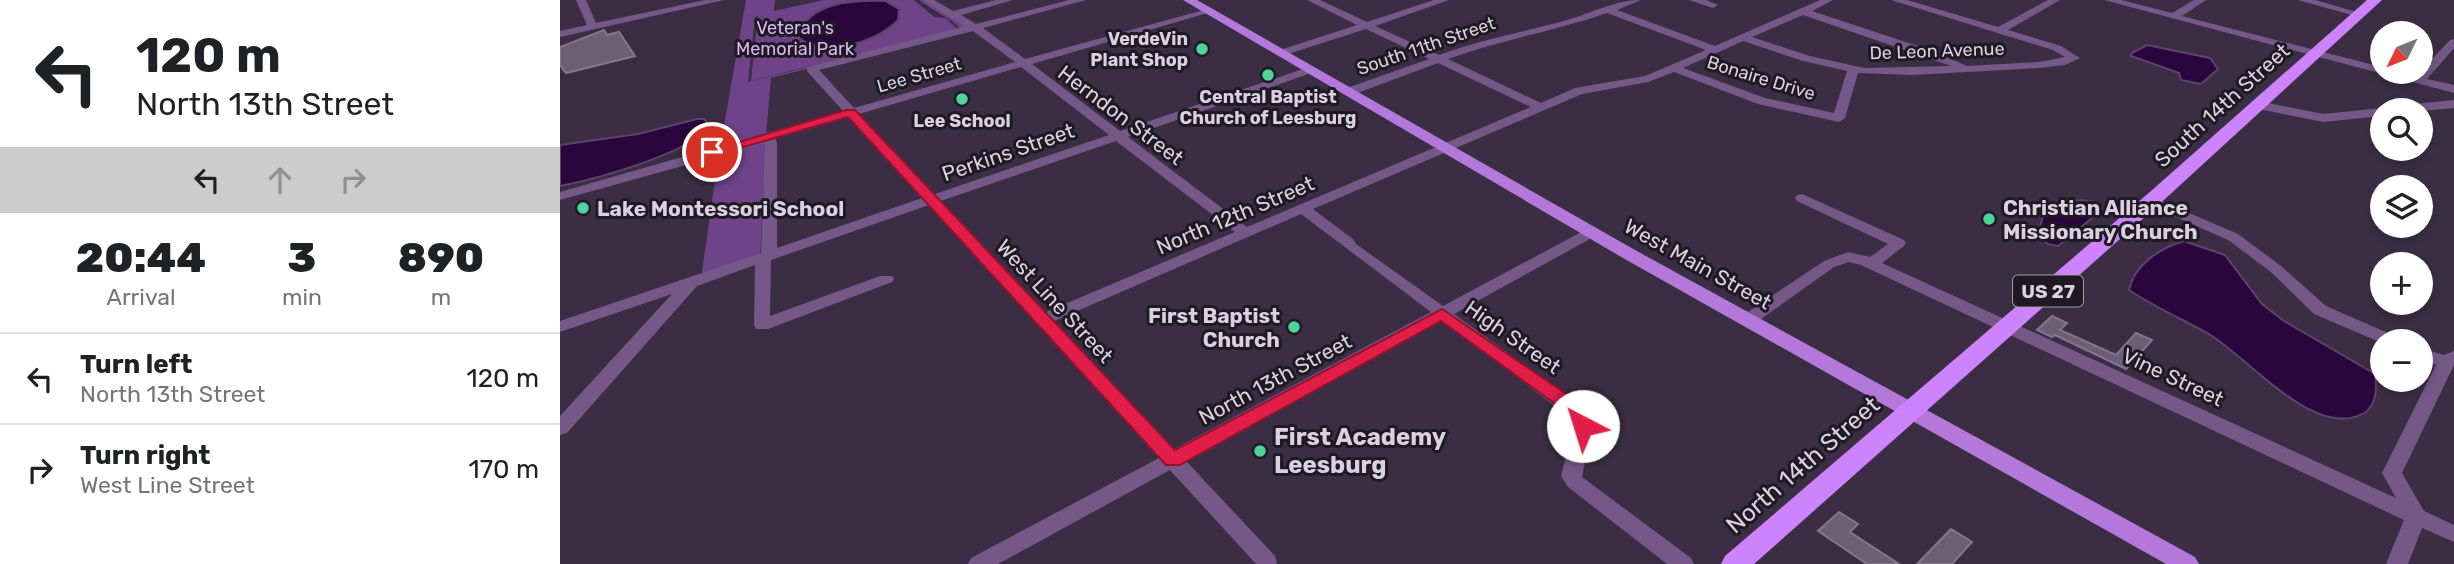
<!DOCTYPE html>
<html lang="en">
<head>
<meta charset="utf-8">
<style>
	:root { --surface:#fff; --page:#f6f6f6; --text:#202124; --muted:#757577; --line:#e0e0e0 }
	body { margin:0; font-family:Rubik,sans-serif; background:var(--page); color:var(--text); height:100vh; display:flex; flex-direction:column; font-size:26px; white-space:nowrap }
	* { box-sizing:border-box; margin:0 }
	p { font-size:23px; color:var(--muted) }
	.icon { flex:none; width:38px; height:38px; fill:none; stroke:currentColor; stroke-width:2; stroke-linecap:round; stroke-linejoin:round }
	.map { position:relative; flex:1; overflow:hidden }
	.sheet { display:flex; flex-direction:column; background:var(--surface); width:560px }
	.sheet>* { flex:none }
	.top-card { background:#fff; color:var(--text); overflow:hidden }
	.needle { width:46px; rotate:227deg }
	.controls { position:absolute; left:1810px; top:21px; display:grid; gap:14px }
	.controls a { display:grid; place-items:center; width:63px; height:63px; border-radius:50%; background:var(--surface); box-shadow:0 4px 10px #0003; font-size:35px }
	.pin { position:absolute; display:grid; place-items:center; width:60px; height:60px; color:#fff; margin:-30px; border:4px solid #fff; border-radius:50%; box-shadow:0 2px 7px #0007 }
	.me { position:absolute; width:77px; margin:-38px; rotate:320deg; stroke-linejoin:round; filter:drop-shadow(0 0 5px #0008) }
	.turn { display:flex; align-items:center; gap:24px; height:147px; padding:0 21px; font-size:32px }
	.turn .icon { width:91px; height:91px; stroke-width:2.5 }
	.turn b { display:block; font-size:49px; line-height:60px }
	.lanes { display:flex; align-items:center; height:66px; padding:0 21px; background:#0003; justify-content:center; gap:35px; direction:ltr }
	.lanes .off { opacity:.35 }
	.eta { display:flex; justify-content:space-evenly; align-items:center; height:119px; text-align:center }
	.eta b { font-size:42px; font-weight:800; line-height:49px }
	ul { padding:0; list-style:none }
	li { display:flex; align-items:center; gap:21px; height:91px; padding:0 21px; border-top:2px solid var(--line) }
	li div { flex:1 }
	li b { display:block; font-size:26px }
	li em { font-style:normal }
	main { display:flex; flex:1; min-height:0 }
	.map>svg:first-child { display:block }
	.green { fill:#6e4389 }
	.water { fill:#2a063c; stroke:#5e436d; stroke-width:2 }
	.building { fill:#6d5e77; stroke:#84758f; stroke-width:2 }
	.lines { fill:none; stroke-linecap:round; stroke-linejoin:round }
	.minor { fill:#755888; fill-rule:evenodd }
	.major { fill:#b477da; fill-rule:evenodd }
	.highway { fill:#cd83fb; fill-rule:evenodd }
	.route { fill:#e11d48; stroke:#92132f; stroke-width:2 }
	.poi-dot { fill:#4ed399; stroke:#1f1923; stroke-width:2.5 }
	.labels { text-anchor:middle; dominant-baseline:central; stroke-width:6; stroke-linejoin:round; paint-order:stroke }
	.far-park-label { font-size:18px; fill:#d9b6f2; stroke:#1f1923 }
	.far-poi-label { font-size:18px; font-weight:bold; fill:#d9d1df; stroke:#1f1923 }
	.far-street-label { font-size:18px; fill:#d9d1df; stroke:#1f1923 }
	.shield { fill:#1f1923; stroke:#a19aa7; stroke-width:2 }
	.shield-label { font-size:19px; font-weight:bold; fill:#d9d1df }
	.street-label { font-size:21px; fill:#d9d1df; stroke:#1f1923 }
	.poi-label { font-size:21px; font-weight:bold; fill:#d9d1df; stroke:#1f1923; text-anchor:start }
	.near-poi-label { font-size:24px; font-weight:bold; fill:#d9d1df; stroke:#1f1923; text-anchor:start }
	.near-street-label { font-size:24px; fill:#d9d1df; stroke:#1f1923 }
</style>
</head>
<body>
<main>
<section class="sheet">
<div class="top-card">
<div class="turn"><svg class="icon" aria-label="left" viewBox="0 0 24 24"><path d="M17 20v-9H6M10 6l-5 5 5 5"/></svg><div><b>120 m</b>North 13th Street</div></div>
<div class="lanes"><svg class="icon" aria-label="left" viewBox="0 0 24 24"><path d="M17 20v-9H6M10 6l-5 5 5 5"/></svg><svg class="icon off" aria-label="ahead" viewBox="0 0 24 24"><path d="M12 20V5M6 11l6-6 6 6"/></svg><svg class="icon off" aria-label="right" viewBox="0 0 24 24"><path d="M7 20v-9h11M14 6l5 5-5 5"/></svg></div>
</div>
<div class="eta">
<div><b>20:44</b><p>Arrival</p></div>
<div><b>3</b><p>min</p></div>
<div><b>890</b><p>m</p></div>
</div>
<ul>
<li><svg class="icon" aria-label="left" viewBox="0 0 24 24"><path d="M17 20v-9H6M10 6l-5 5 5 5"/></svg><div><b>Turn left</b><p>North 13th Street</p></div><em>120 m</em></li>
<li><svg class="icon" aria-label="right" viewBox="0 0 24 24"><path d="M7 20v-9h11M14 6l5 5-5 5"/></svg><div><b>Turn right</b><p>West Line Street</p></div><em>170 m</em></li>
</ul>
</section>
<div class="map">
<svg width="1894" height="564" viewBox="0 0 1894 564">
	<rect width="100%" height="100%" fill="#3b2e44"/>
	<path class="green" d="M186,0H215L214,11L264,0H354L374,17L386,18L397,29L191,81L198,16L195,17L188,82L398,30L400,28C388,16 373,11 359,0H365L412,27L211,78L206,135L160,148Z
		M206,139L200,260L141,279L159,152Z"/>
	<path class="water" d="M325,1L339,9L338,20C317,42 263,59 238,37C248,2 292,0 325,1Z
		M1587,45L1650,58L1658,69L1641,84L1621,80L1619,73L1571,56L1572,53Z
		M137,119H144L150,126C128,154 36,179 0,186V145L78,134Z
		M1523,200L1537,203L1543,209L1498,246L1488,244L1478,235L1484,212L1498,203Z
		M1624,241L1665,255L1702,304L1724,321L1815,374C1817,388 1817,405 1804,413C1755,441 1689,358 1649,334C1622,319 1596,308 1569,290C1574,265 1600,248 1624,241Z"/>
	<path class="building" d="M44,30L47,35L59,32L75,56L6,73L0,65V47Z
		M1492,316L1507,323L1500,330L1556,355L1576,333L1592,340L1566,369L1495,335L1492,337L1477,330Z
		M1279,512L1298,524L1290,532L1339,564H1307L1258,531Z
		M1391,529L1412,542L1392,564H1357Z"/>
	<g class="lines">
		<path class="minor" d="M16,0H26L36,23L145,0H164L0,37V31L27,25Z
			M362,0H374L393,11L436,0H453L401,15L416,24L509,0H526L423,28L465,59L651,8V12L472,64L560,131L746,68H754V72L568,137L687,227L971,107L878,63L792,95H784V89L869,59L806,29L725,55H717V51L797,25L747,0H760L807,22L874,0H889L815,26L879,55C920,40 962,32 1004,21C1030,14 1054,0 1081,0L1057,10L1155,46L1260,0H1273L1252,11L1370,50L1407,66L1479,62L1505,57L1493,50L1331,0H1347L1438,27L1488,0H1500L1448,30L1501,46L1520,58L1505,65L1479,68L1352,75L1298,73L1285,118L1279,122L1198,104L1114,72L1088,82L1022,94L753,209L794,240L796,244L883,306L1027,229H1037L1039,232L1037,235L894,314L1028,411L1032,426L1022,477L1131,558L1134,564H1107L1008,487L1001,476L1014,426L1012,419L882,320L626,461L715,556L717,564H696L610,470L438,564H408L411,558L599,458L369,205L211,260L210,316L320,276H332L334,279L332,282L208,329H196L194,325L195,265L137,286L7,433L0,435V416L112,294L0,332V321L201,253L205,143L0,200V192L283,111L247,71V67L405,26ZM1047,13L1146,50L1085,76L1015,88L981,103L888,59C940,40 995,31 1047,13ZM1243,15L1391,66L1304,68L1250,56L1192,37ZM413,31L455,62L294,108L259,70ZM1183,41L1243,61L1287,71L1274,113L1205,98L1123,68ZM461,67L549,135L375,194L299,114ZM288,117L362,198L217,248V143L215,138ZM556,141L675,232L486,312L381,201ZM741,214L871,312L614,449L494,321Z
			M1129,0H1146L1158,5L1153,8Z
			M1544,0H1561L1612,13L1634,0H1646L1622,16L1822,67V72H1839L1856,76L1890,40L1894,39V48L1867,79L1894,85V93Z
			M1738,0H1755L1804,14L1799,17Z
			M1894,100V108L1860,111L1828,110L1834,106Z
			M1698,101L1763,114L1822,108L1827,110H1822V116L1763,122L1694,108V102Z
			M1242,194L1344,240L1346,243L1344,246L1322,263L1836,498L1822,473L1876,365L1860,359V348L1884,355L1894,351V365L1842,473L1864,511L1894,525V542L1862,528L1848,564H1826L1844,520L1301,265L1289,262L1274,267L1194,324H1182L1180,320L1182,316L1264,261L1288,252L1310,257L1328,244L1237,201L1235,198L1237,195Z
			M1592,197L1678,234L1721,266L1766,306L1837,337L1839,341H1822V343L1754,314L1711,272L1668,240L1587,204L1585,201L1587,198Z"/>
		<path class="major" d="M623,0H637L1075,250L1635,557L1639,564H1606L1063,258Z"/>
		<path class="highway" d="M1807,0H1822L1605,199L1194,564H1161L1165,556L1591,191Z"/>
	</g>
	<path class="route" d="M286,110H295L615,450L882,309L1018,402L1028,412L1033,426L1023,432L1017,430L1012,419L1005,411L881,321L620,465H606L288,117L152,156L146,152Z"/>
	<g class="poi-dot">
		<circle cx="642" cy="49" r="7"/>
		<circle cx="708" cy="75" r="7"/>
		<circle cx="402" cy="99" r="7"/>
		<circle cx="23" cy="208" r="7"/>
		<circle cx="1429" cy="219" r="7"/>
		<circle cx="734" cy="327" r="7"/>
		<circle cx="700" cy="451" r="7"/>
	</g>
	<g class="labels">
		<g class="far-park-label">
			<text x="235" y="28">Veteran's<tspan x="235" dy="21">Memorial Park</tspan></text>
		</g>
		<g class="far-poi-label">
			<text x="628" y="39" text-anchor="end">VerdeVin<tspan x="628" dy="21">Plant Shop</tspan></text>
			<text x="708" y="97">Central Baptist<tspan x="708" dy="21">Church of Leesburg</tspan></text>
			<text x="402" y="121">Lee School</text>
		</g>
		<g class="far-street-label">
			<text transform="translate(866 46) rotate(-19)">South 11th Street</text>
			<text transform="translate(1377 51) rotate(-2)">De Leon Avenue</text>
			<text transform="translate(359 75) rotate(-16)">Lee Street</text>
			<text transform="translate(1201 78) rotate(17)">Bonaire Drive</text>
		</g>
		<rect class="shield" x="1453" y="275.5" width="70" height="31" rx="5"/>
		<g class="shield-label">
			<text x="1488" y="291">US 27</text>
		</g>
		<g class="street-label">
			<text transform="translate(1662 105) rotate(-42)">South 14th Street</text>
			<text transform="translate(561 115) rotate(37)">Herndon Street</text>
			<text transform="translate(448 152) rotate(-19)">Perkins Street</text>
			<text transform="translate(675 215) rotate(-23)">North 12th Street</text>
			<text transform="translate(1138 264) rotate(29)">West Main Street</text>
			<text transform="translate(495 301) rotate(47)">West Line Street</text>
			<text transform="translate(953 337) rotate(35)">High Street</text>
			<text transform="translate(1613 377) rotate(25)">Vine Street</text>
			<text transform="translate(715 379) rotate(-28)">North 13th Street</text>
		</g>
		<g class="poi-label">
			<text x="1443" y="207">Christian Alliance<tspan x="1443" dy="24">Missionary Church</tspan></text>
			<text x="37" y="208">Lake Montessori School</text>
			<text x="720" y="315" text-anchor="end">First Baptist<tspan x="720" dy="24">Church</tspan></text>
		</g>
		<g class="near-poi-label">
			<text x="714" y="437">First Academy<tspan x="714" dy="28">Leesburg</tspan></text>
		</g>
		<g class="near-street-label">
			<text transform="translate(1243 465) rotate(-41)">North 14th Street</text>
		</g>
	</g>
</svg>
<div class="controls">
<a><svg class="needle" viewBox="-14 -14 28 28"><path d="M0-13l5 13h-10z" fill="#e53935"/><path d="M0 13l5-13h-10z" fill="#757577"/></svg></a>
<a><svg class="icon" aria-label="search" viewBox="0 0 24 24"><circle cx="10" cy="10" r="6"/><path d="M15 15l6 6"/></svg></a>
<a><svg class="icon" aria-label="layers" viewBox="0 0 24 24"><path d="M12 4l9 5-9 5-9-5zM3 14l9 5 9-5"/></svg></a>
<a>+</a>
<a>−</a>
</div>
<div class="pin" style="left:152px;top:152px;background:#d93025"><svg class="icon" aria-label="arrive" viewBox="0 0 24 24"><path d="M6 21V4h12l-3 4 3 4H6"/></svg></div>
<svg class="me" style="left:1023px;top:426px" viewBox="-20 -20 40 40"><circle r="19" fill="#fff"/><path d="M0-13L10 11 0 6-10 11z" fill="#e11d48"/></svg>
</div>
</main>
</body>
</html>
